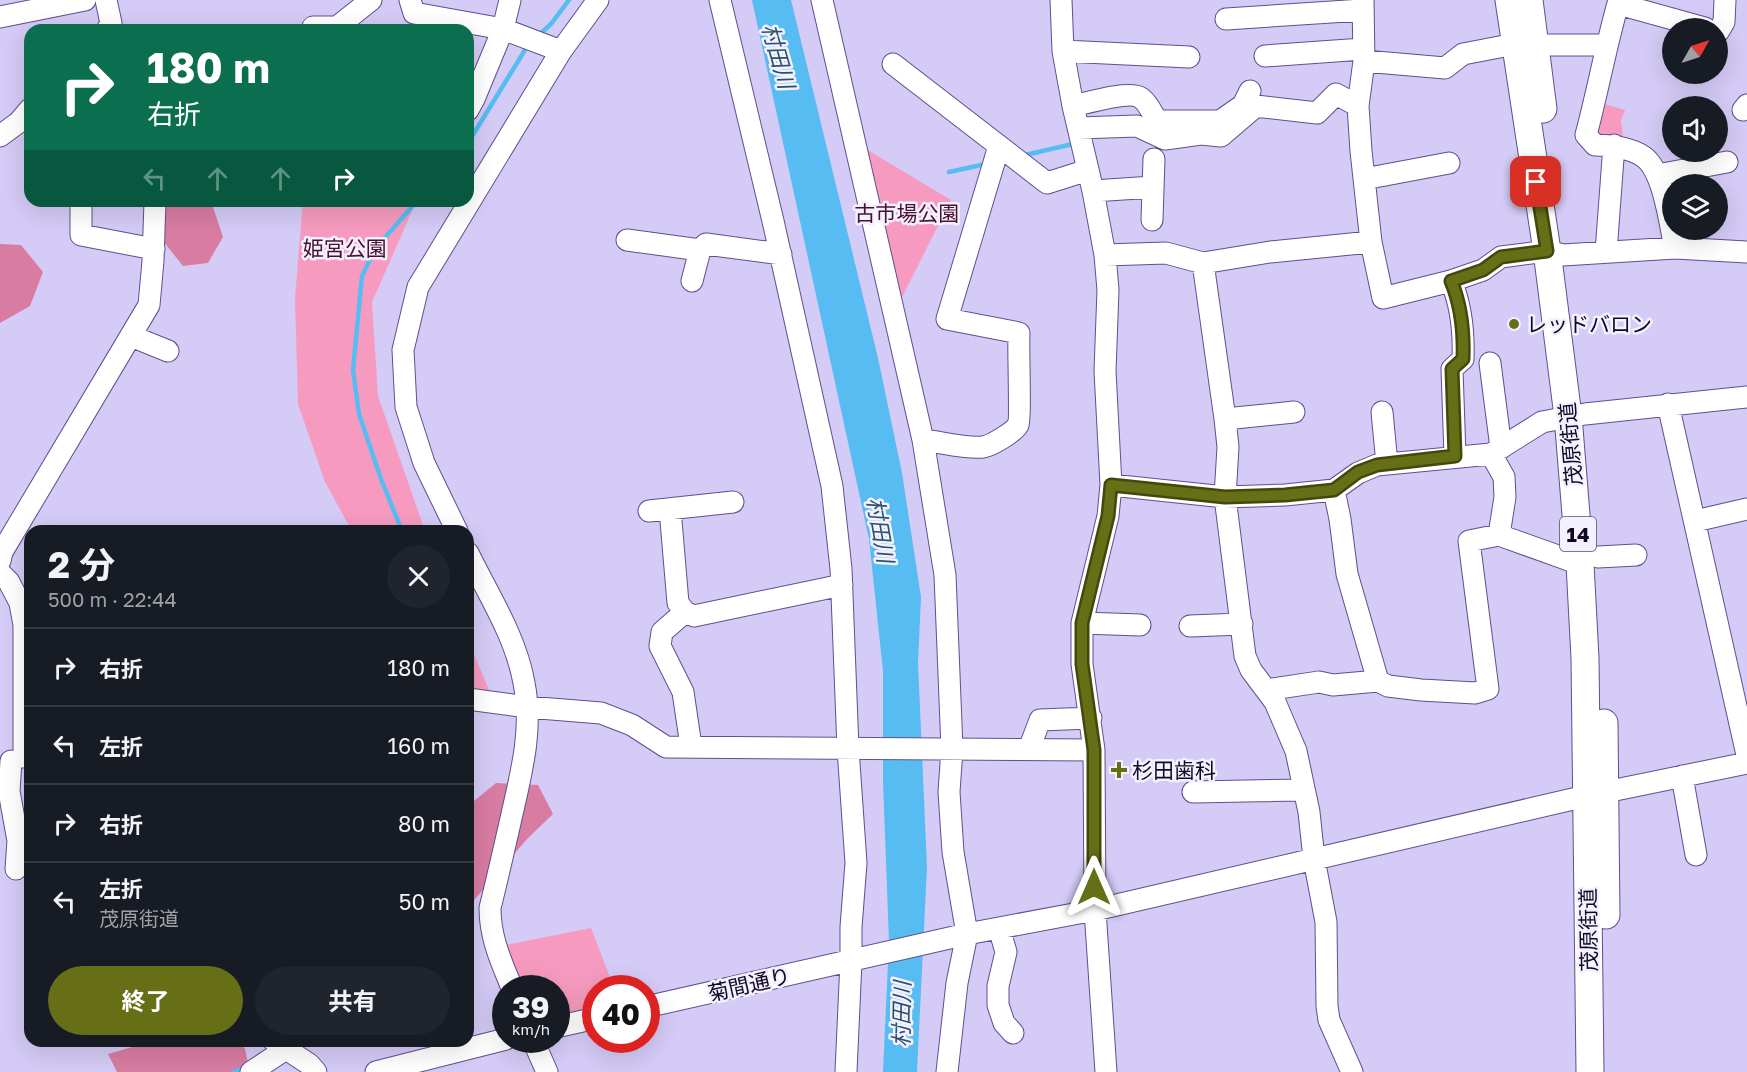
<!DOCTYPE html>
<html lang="ja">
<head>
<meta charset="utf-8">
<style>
	:root { --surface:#171b24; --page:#20242c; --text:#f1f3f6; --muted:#9ea1a6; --line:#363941; --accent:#666f16 }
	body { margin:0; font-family:"Golos Text","Noto Sans JP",sans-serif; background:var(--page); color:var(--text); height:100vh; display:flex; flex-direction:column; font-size:22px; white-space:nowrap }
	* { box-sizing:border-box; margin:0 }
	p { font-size:20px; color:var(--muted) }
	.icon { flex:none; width:33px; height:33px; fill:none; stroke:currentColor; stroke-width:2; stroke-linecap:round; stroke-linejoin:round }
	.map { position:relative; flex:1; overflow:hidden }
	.panel { position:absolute; left:24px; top:525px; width:450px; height:522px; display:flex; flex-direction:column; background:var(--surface); border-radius:18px; box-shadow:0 6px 24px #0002 }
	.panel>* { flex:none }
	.hud { position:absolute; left:24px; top:24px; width:450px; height:183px; border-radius:18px; box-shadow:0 6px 24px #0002; background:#0b6e4f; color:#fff; overflow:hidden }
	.needle { width:39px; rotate:51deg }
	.fabs { position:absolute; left:1662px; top:18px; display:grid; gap:12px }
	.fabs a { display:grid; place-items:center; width:66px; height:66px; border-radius:50%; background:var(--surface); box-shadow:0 6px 24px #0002; font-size:30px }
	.speed { position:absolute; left:492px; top:975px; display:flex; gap:12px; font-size:30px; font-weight:700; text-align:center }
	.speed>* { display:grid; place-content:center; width:78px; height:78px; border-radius:50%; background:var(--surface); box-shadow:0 6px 24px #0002; line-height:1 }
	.speed small { font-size:15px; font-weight:400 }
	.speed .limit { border:9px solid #d22; background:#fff; color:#111 }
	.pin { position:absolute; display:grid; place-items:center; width:51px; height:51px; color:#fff; margin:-26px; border-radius:12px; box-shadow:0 3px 9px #0006 }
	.me { position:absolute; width:66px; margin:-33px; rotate:0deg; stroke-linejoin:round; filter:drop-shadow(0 0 4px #0008) }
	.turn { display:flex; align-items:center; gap:21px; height:126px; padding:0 24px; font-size:27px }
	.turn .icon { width:78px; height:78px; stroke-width:2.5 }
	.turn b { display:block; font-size:42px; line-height:51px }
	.lanes { display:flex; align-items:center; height:57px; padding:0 24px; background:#0003; justify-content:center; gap:30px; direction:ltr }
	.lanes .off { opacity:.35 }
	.round { display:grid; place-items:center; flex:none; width:63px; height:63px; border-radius:32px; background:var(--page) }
	.overview { display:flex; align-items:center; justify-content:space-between; height:102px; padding:0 24px }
	h1 { font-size:36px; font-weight:700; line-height:45px }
	.action { display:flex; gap:12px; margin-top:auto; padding:12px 24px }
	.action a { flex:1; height:69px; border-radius:36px; background:var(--accent); color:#fff; font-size:24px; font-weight:700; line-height:69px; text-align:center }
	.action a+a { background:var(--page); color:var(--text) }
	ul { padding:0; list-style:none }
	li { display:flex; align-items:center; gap:18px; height:78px; padding:0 24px; border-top:2px solid var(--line) }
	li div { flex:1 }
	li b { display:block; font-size:22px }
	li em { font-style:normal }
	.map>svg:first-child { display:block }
	.green { fill:#f69bbf }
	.forest { fill:#d97ca2 }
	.water { fill:#57bcf2 }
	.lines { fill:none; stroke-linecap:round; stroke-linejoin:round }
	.stream { stroke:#57bcf2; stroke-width:4.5 }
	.minor-casing { stroke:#604f8d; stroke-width:23 }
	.major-casing { stroke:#604f8d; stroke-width:29 }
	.minor { stroke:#fff; stroke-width:21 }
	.major { stroke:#fff; stroke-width:27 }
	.route-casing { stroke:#42480e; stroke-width:15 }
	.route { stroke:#666f16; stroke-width:10 }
	.poi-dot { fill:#666f16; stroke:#f3f0ff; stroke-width:2 }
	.labels { text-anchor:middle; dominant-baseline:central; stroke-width:5; stroke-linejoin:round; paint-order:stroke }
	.shield { fill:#f3f0ff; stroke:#554e64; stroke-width:1.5 }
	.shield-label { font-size:20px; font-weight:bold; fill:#110922 }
	.park-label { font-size:21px; fill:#490f2b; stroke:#f3f0ff }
	.poi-label { font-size:21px; fill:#110922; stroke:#f3f0ff; text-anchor:start }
	.street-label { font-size:21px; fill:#110922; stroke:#f3f0ff }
	.water-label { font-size:22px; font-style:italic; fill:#285269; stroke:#f3f0ff }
</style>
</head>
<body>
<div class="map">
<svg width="1747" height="1072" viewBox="0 0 1747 1072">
	<rect width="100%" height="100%" fill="#d4cbf6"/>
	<path class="green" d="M1601,103L1625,110L1621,120L1624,143L1599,137L1595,131Z
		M856,143L951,200L895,311Z
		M303,201L416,202L372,302L378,396L425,531H352L325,482L298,404L295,298Z
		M468,640L494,702L468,699Z
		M591,928L614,988H596L595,1018L557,1027L556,988H512L495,947Z"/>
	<path class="forest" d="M146,201H211L223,237L208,263L183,266L159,236Z
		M0,244L21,245L43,272L30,306L0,323Z
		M496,783L538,785L553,814L528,838L468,907V806Z
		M153,1041H239L245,1049L250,1072H117L108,1054Z"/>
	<path class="water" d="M752,0H791L878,358L902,473L921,597L918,663L927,867L917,1072H883L889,941L883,782V671L869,539Z"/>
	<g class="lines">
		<path class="stream" d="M538,36L551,24L569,0
			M468,143L528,45
			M1021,156L1077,143
			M949,172L986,164
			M402,531L381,479L359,414L353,370L362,276L375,249L417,201
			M468,788L471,704
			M234,1072L245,1067"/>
		<g class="minor-casing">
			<path id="minor" d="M106,0L111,23L107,30
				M410,0L414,13L503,29L561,51
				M720,0L773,221L832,486L841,569L848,749L856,863L851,927V961L846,1072
				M822,0L923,440L945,575L952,749L949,792L953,852L967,934L957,983L947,1072
				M1061,0L1063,51L1073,106L1093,191L1105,255L1108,290L1105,371L1111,485L1108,516L1082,623V664L1094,750L1095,910L1106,1072
				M1363,0L1364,61L1358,106L1361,151L1371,242L1383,298L1451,281C1462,307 1464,332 1463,359L1452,369L1455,456
				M1619,0C1606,45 1598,90 1586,135L1595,145C1609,145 1632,148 1644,157C1664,172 1670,225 1675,248
				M1618,4L1705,28
				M0,17L85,0
				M1226,19L1362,10
				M312,30L313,27H337L371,0
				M1718,32L1724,22L1725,0
				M1535,45H1606
				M1063,51L1189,57
				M1265,56L1363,49
				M1364,61L1445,68L1463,54L1515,44
				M893,64L1047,183L1088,170
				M1073,106C1087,103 1130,90 1141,98C1149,104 1152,113 1157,121H1220L1243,105L1250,91
				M468,110L474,99L503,29L510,0
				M1743,110L1747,105
				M1078,128L1137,126L1165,139L1201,134L1221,136L1256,106L1317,113L1336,94L1358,106
				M0,136L19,122L30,109
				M1657,175L1727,162
				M1364,179L1449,163
				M1093,191L1153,187
				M81,201V235L154,249
				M1152,220L1154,159
				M627,240L700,250
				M1606,252L1614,145
				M1105,255L1166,253L1203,263L1270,252L1371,242
				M1203,263L1225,419L1228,447L1225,497L1245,656L1251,670L1275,702L1296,751L1309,812L1314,859L1326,922L1327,1006L1329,1020L1352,1072
				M692,281L700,250L706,244L781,254
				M1451,281L1483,270L1501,257L1547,251L1563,255L1675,248L1747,252
				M131,336L168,351
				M1490,363L1501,448
				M1668,404L1747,755
				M1382,412L1387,464
				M1225,419L1294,412
				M923,440C941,442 966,449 983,447C991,446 1014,432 1018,425C1021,419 1018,346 1019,333L947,319L999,146
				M1491,454L1504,477L1505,497L1499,535
				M1111,485L1225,497L1285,495L1334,490L1358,473L1377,465L1491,454L1542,422L1585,414L1747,397
				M1334,490L1340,519L1347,574L1378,681
				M670,509L678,603L685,612L694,616L842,585
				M649,511L733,502
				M1695,521L1747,509
				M457,531L424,463L406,407L403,350L418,287L561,51L598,0
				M468,553C488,594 516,637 524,683C533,728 522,770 512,814C505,845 498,876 490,908C490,938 501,961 512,988
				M1598,557L1636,555
				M0,561L2,552L149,305L153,261L155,201
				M0,573L9,582L20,603L24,625V757
				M685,612L662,632L660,646L683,692L691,746
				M1082,623L1140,625
				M1190,626L1242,624
				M1266,690L1319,682L1333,685L1378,681L1388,686L1421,690L1475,693L1488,689L1469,541L1499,535L1580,564
				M468,699L527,707L601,713L632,725L666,747L1094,750
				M1029,749L1040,720L1091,718
				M11,761L9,791L18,841L16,869
				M1682,776L1696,855
				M1193,792L1304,790
				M999,928L1006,952L998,986V1005L1004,1023L1013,1033
				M646,1007L967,934L1095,910L1586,796L1747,763
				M556,1027L596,1018
				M533,1040L547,1072
				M274,1041L309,1064L316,1072
				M251,1072L286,1049
				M376,1072L506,1039"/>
		</g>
		<g class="major-casing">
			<path id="major" d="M1509,0L1547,251L1568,416L1580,564L1585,658L1590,1072
				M1529,0L1543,109
				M1604,723L1606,915"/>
		</g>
		<use href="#minor" class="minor"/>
		<use href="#major" class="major"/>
	</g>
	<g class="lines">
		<g class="route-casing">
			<path id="route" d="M1094,887V750L1082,664V623L1108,516L1111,485L1225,497L1285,495L1334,490L1358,472L1377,465L1455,456L1452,369L1463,359C1464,332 1462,307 1451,281L1483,270L1501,257L1547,251L1536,182"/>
		</g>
		<use href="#route" class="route"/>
	</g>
	<g class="poi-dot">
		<circle cx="1514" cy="324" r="6"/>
		<path d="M1116 761h6v6h6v6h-6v6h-6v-6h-6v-6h6z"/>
	</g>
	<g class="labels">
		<rect class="shield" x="1560" y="517" width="36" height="34" rx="4.5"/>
		<g class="shield-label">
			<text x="1578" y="534">14</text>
		</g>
		<g class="park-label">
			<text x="907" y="213">古市場公園</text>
			<text x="345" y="248">姫宮公園</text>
		</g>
		<g class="poi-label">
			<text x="1526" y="324">レッドバロン</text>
			<text x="1132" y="770">杉田歯科</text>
		</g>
		<g class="street-label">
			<text transform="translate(1570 444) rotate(-95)">茂原街道</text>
			<text transform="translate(1588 930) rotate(-91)">茂原街道</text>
			<text transform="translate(749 984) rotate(-13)">菊間通り</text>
		</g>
		<g class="water-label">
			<text transform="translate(779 56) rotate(74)">村田川</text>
			<text transform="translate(881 530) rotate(80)">村田川</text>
			<text transform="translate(901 1014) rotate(-89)">村田川</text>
		</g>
	</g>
</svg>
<div class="fabs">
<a><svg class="needle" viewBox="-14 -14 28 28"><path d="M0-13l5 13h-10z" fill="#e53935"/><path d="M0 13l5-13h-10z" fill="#9ea1a6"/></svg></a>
<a><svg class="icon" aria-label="sound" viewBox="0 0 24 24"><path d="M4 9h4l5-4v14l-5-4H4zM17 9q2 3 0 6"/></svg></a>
<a><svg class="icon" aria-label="layers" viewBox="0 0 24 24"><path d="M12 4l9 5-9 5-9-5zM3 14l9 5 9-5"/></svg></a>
</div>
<div class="speed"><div>39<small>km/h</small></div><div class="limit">40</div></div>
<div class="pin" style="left:1536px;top:182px;background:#d93025"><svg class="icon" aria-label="arrive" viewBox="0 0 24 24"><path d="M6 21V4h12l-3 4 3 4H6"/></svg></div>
<svg class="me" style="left:1094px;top:887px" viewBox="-20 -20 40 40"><path d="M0-17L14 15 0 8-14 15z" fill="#666f16" stroke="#fff" stroke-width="4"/></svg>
<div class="hud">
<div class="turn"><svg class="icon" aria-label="right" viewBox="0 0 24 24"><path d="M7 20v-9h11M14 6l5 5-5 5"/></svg><div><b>180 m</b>右折</div></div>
<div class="lanes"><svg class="icon off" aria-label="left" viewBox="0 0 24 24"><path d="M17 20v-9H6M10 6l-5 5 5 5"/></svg><svg class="icon off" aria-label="ahead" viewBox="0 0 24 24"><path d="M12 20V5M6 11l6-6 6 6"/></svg><svg class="icon off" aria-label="ahead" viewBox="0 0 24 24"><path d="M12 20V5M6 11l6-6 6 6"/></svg><svg class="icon" aria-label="right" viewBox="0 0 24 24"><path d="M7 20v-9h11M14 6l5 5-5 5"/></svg></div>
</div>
<section class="panel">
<div class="overview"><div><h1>2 分</h1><p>500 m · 22:44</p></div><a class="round"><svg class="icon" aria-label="close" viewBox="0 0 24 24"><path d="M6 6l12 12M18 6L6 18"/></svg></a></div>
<ul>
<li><svg class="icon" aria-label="right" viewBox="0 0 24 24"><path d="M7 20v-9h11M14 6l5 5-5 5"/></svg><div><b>右折</b></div><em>180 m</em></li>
<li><svg class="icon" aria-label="left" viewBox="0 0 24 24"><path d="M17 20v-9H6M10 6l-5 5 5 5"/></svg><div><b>左折</b></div><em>160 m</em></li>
<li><svg class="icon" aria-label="right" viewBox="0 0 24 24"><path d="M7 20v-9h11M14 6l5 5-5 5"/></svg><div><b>右折</b></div><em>80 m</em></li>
<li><svg class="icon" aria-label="left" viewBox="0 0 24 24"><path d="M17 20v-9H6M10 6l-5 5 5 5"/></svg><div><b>左折</b><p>茂原街道</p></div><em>50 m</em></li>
</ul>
<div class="action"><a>終了</a><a>共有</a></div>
</section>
</div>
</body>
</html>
